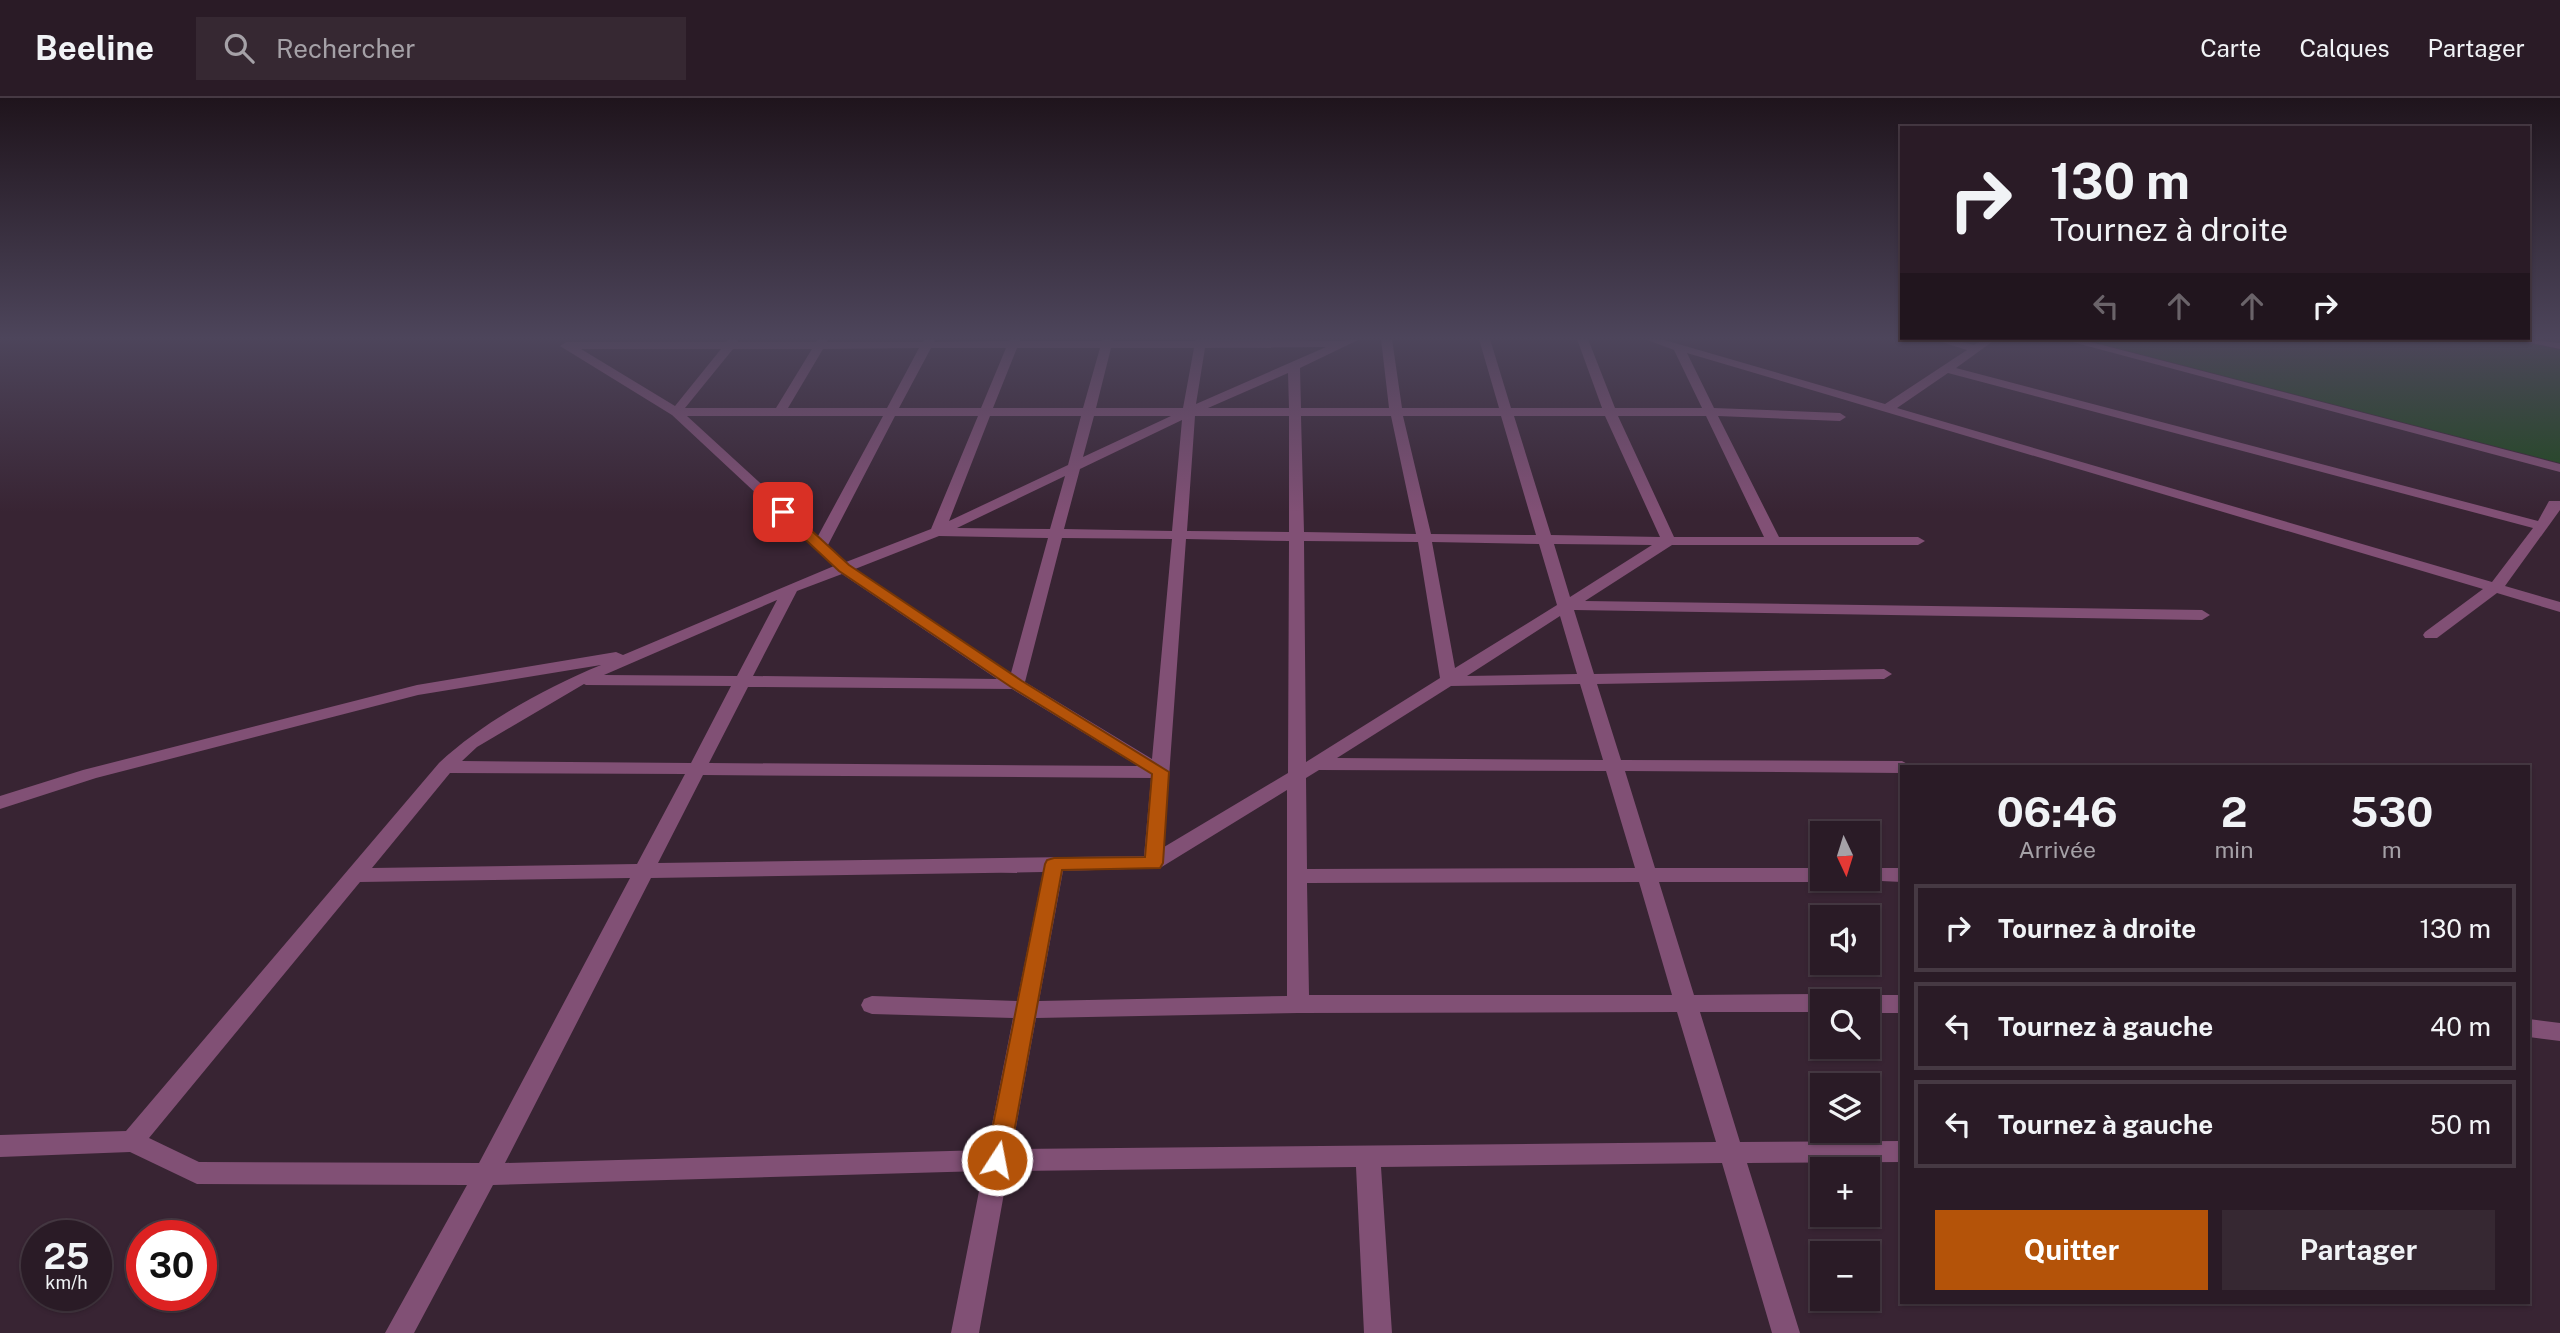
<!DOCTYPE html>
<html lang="fr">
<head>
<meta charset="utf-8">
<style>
	:root { --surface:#2a1b26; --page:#362832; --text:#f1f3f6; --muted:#a5a1a7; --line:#463943; --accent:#b45309 }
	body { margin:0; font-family:"Public Sans",sans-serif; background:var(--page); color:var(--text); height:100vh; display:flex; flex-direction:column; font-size:26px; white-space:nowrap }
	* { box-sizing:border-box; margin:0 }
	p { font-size:23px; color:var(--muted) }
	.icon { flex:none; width:38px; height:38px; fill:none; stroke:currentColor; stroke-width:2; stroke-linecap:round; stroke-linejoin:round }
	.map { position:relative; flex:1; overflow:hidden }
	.details { position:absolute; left:1900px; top:667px; width:630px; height:539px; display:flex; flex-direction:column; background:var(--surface); border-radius:0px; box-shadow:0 2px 5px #0004,0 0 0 2px var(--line) }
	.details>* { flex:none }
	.hud { position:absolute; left:1900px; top:28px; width:630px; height:214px; border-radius:0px; box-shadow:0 2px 5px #0004,0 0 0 2px var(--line); background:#2a1b26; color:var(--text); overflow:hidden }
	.needle { width:46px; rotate:176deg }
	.fabs { position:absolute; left:1810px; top:723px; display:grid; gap:14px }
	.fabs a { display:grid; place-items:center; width:70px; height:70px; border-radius:0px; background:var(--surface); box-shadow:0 2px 5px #0004,0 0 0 2px var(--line); font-size:35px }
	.speed { position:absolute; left:21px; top:1122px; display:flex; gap:14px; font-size:35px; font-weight:700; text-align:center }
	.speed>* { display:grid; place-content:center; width:91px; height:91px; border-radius:50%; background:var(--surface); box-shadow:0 2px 5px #0004,0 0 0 2px var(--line); line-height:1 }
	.speed small { font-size:18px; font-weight:400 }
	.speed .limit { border:10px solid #d22; background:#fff; color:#111 }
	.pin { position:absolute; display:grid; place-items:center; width:60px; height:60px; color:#fff; margin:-30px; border-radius:14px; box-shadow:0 4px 10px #0006 }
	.me { position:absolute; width:77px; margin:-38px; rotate:11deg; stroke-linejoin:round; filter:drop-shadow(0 0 5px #0008) }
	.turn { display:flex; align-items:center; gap:24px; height:147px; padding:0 35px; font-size:32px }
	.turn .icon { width:91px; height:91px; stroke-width:2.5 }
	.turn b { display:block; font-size:49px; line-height:60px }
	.lanes { display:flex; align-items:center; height:66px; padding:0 35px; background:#0003; justify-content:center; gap:35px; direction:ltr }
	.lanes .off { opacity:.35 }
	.eta { display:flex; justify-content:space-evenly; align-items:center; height:119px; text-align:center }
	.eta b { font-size:42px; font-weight:700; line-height:49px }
	.button { display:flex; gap:14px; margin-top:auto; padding:14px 35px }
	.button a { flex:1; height:80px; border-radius:0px; background:var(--accent); color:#fff; font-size:28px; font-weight:700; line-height:80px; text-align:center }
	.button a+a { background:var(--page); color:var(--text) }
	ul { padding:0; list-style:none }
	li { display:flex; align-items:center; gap:21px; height:88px; margin:0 14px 10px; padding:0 21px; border:4px solid var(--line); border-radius:0px }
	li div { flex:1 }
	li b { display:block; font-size:26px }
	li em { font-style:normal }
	header { display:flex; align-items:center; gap:42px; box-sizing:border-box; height:98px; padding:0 35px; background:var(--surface); border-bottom:2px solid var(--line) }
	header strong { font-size:33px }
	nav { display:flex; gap:38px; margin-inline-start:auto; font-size:24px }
	.search { width:490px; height:63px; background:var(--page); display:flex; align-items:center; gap:18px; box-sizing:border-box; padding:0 24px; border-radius:0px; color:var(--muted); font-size:26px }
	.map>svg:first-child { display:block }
	.green { fill:#1d491c }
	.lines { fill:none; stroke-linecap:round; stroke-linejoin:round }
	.minor { fill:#815075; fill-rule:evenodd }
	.route { fill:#b45309; stroke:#753606; stroke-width:2 }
</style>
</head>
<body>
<header>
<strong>Beeline</strong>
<div class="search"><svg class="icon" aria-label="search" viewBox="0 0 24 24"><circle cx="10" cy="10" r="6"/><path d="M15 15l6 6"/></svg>Rechercher</div>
<nav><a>Carte</a><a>Calques</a><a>Partager</a></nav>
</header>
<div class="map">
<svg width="2560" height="1235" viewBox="0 0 2560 1235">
	<rect width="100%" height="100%" fill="#382433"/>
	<path class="green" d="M2082,241H2511L2560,252V365Z"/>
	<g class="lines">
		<path class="minor" d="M729,241H737L738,244H816L818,241H828L827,244H923L925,241H935L934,244L1008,243L1010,241H1020V243H1102L1103,241H1113V243H1195L1196,241L1341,243L1360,241L1300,270L1301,310H1389L1381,241H1392L1402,310H1499L1479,241H1490L1511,310H1602L1577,241H1588L1615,310H1702L1674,252L1645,241H1661L1885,306L1967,252L1932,241H1950L1974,247L1984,241H1996L1956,270L2538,423L2549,403H2560V412L2505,488L2560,504V514L2497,495L2437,540H2425L2423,537L2425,534L2483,491L1687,255L1714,310L1840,315L1846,319L1840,323L1718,318L1779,439H1918L1925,443L1918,447H1672L1585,503L2202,512L2210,517L2202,522L1574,512L1594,576L1884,571L1892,576L1884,581L1597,586L1621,662L1902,663L1911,668H1902V675L1625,673L1655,770H1822V780H1830L1822,784H1659L1694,897L1822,896L1830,899L1832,903H1822V914H1700L1740,1044L1902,1043V1064L1747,1065L1800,1235H1772L1722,1065L1381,1069L1392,1235H1364L1356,1069L1008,1073L979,1235H951L983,1073L493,1087L414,1235H385L467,1087L197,1086L130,1054L0,1059V1037L126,1033L439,665C483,624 545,590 601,567L418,597L96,680L0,711V698L83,672L417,587L616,554L623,557L834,468L672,317L560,248L566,244H726ZM1326,249L1196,306L1205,250ZM919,250L887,310H788L823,251ZM931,250H1006L981,310H899ZM1017,250H1100L1083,310H993ZM1111,250H1194L1183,310H1096ZM581,251H721L675,308ZM733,251H812L776,310H685ZM1288,275L1289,310H1208ZM1948,275L2533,430L2492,484L1897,310ZM687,318H883L818,438ZM895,318H978L931,431L846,464L828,447ZM990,318H1081L1068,367L949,423ZM1094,318H1171L1083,359ZM1195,318H1289V434L1187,433ZM1301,318H1391L1416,436L1304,434ZM1403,318H1501L1536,437L1431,436ZM1514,318H1605L1660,439L1551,437ZM1618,318H1706L1764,439H1674ZM1182,322L1172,433L1064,431L1080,371ZM1065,378L1050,431L957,430ZM939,438L1048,440L1011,575L855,471ZM1062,440L1172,441L1152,661L1025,584ZM1186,441L1289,443L1288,675L1164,749ZM1304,443L1418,444L1440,580L1306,664ZM1432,444L1539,446L1557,507L1455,570ZM1554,446L1652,447L1570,499ZM842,476L997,581L753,578L797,493ZM777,502L737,578L604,577ZM1560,518L1577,576L1467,578ZM584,586L586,587L731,588L691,665L462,663L477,649ZM1580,586L1603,662L1337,660L1451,588ZM748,589L1012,591L1138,668L709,665ZM1319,672L1606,673L1635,770L1307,771L1306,680ZM450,675L685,676L637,766L372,770ZM703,677L1151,680L1144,758L658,765ZM1287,692V898L1039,903L1063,773L1160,770ZM1043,774L1017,903L872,898L864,901L861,907L864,913L872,916L1013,920L987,1052L505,1065L651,780ZM630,780L479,1065L199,1064L149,1040L360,784ZM1639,784L1672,897H1309L1307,785ZM1677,914L1716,1044L1012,1051L1036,920L1298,915Z
			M2061,241H2079L2560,366V374Z
			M2520,241L2560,245V251L2522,243Z
			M1867,770H1902V784L1860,782L1867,780Z
			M1867,897H1902V915H1867V903H1857Z
			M2529,921L2560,925V943L2529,939Z"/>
	</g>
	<linearGradient id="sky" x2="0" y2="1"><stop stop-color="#1f141c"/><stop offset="0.58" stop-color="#4d455b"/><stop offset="1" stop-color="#4d455b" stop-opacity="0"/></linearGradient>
	<rect width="2560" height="414" fill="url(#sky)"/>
	<path class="route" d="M783,410L788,411L849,467L1022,583L1169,674L1163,765L1160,770L1062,772L1009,1062L1005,1069L997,1072L989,1069L986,1062L1045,766L1047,762L1054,760L1145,759L1152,676L1011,589L839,473L779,417V411Z"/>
</svg>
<div class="fabs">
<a><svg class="needle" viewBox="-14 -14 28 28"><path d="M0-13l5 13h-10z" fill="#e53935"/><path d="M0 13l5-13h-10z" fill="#a5a1a7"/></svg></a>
<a><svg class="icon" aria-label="sound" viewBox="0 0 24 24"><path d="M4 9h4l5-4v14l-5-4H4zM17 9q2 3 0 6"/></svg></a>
<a><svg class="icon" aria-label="search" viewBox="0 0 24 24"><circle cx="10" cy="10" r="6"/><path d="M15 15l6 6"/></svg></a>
<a><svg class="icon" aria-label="layers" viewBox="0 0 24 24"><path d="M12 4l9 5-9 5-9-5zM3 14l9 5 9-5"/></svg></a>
<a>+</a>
<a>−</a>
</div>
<div class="speed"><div>25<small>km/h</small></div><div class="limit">30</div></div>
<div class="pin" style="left:783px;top:414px;background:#d93025"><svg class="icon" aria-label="arrive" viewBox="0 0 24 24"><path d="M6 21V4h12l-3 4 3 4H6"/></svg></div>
<svg class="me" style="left:997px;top:1062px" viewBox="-20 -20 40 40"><circle r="17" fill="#b45309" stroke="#fff" stroke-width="3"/><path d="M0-11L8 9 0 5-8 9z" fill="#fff"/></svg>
<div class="hud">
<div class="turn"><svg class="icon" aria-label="right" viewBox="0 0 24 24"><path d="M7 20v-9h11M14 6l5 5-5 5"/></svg><div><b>130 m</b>Tournez à droite</div></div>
<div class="lanes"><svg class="icon off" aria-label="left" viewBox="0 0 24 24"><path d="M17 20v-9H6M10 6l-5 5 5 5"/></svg><svg class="icon off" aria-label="ahead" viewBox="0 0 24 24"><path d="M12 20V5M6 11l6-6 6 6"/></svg><svg class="icon off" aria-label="ahead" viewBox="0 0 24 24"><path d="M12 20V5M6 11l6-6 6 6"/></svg><svg class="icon" aria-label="right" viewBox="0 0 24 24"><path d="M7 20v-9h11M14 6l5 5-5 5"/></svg></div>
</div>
<section class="details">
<div class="eta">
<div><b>06:46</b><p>Arrivée</p></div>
<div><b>2</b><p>min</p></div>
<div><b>530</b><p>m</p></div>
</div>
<ul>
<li><svg class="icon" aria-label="right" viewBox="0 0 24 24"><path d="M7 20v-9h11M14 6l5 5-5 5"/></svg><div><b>Tournez à droite</b></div><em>130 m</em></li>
<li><svg class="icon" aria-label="left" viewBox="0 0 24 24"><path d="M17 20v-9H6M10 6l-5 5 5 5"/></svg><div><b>Tournez à gauche</b></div><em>40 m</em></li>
<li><svg class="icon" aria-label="left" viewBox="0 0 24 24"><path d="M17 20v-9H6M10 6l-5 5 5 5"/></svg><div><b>Tournez à gauche</b></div><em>50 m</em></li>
</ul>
<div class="button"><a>Quitter</a><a>Partager</a></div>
</section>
</div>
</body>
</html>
